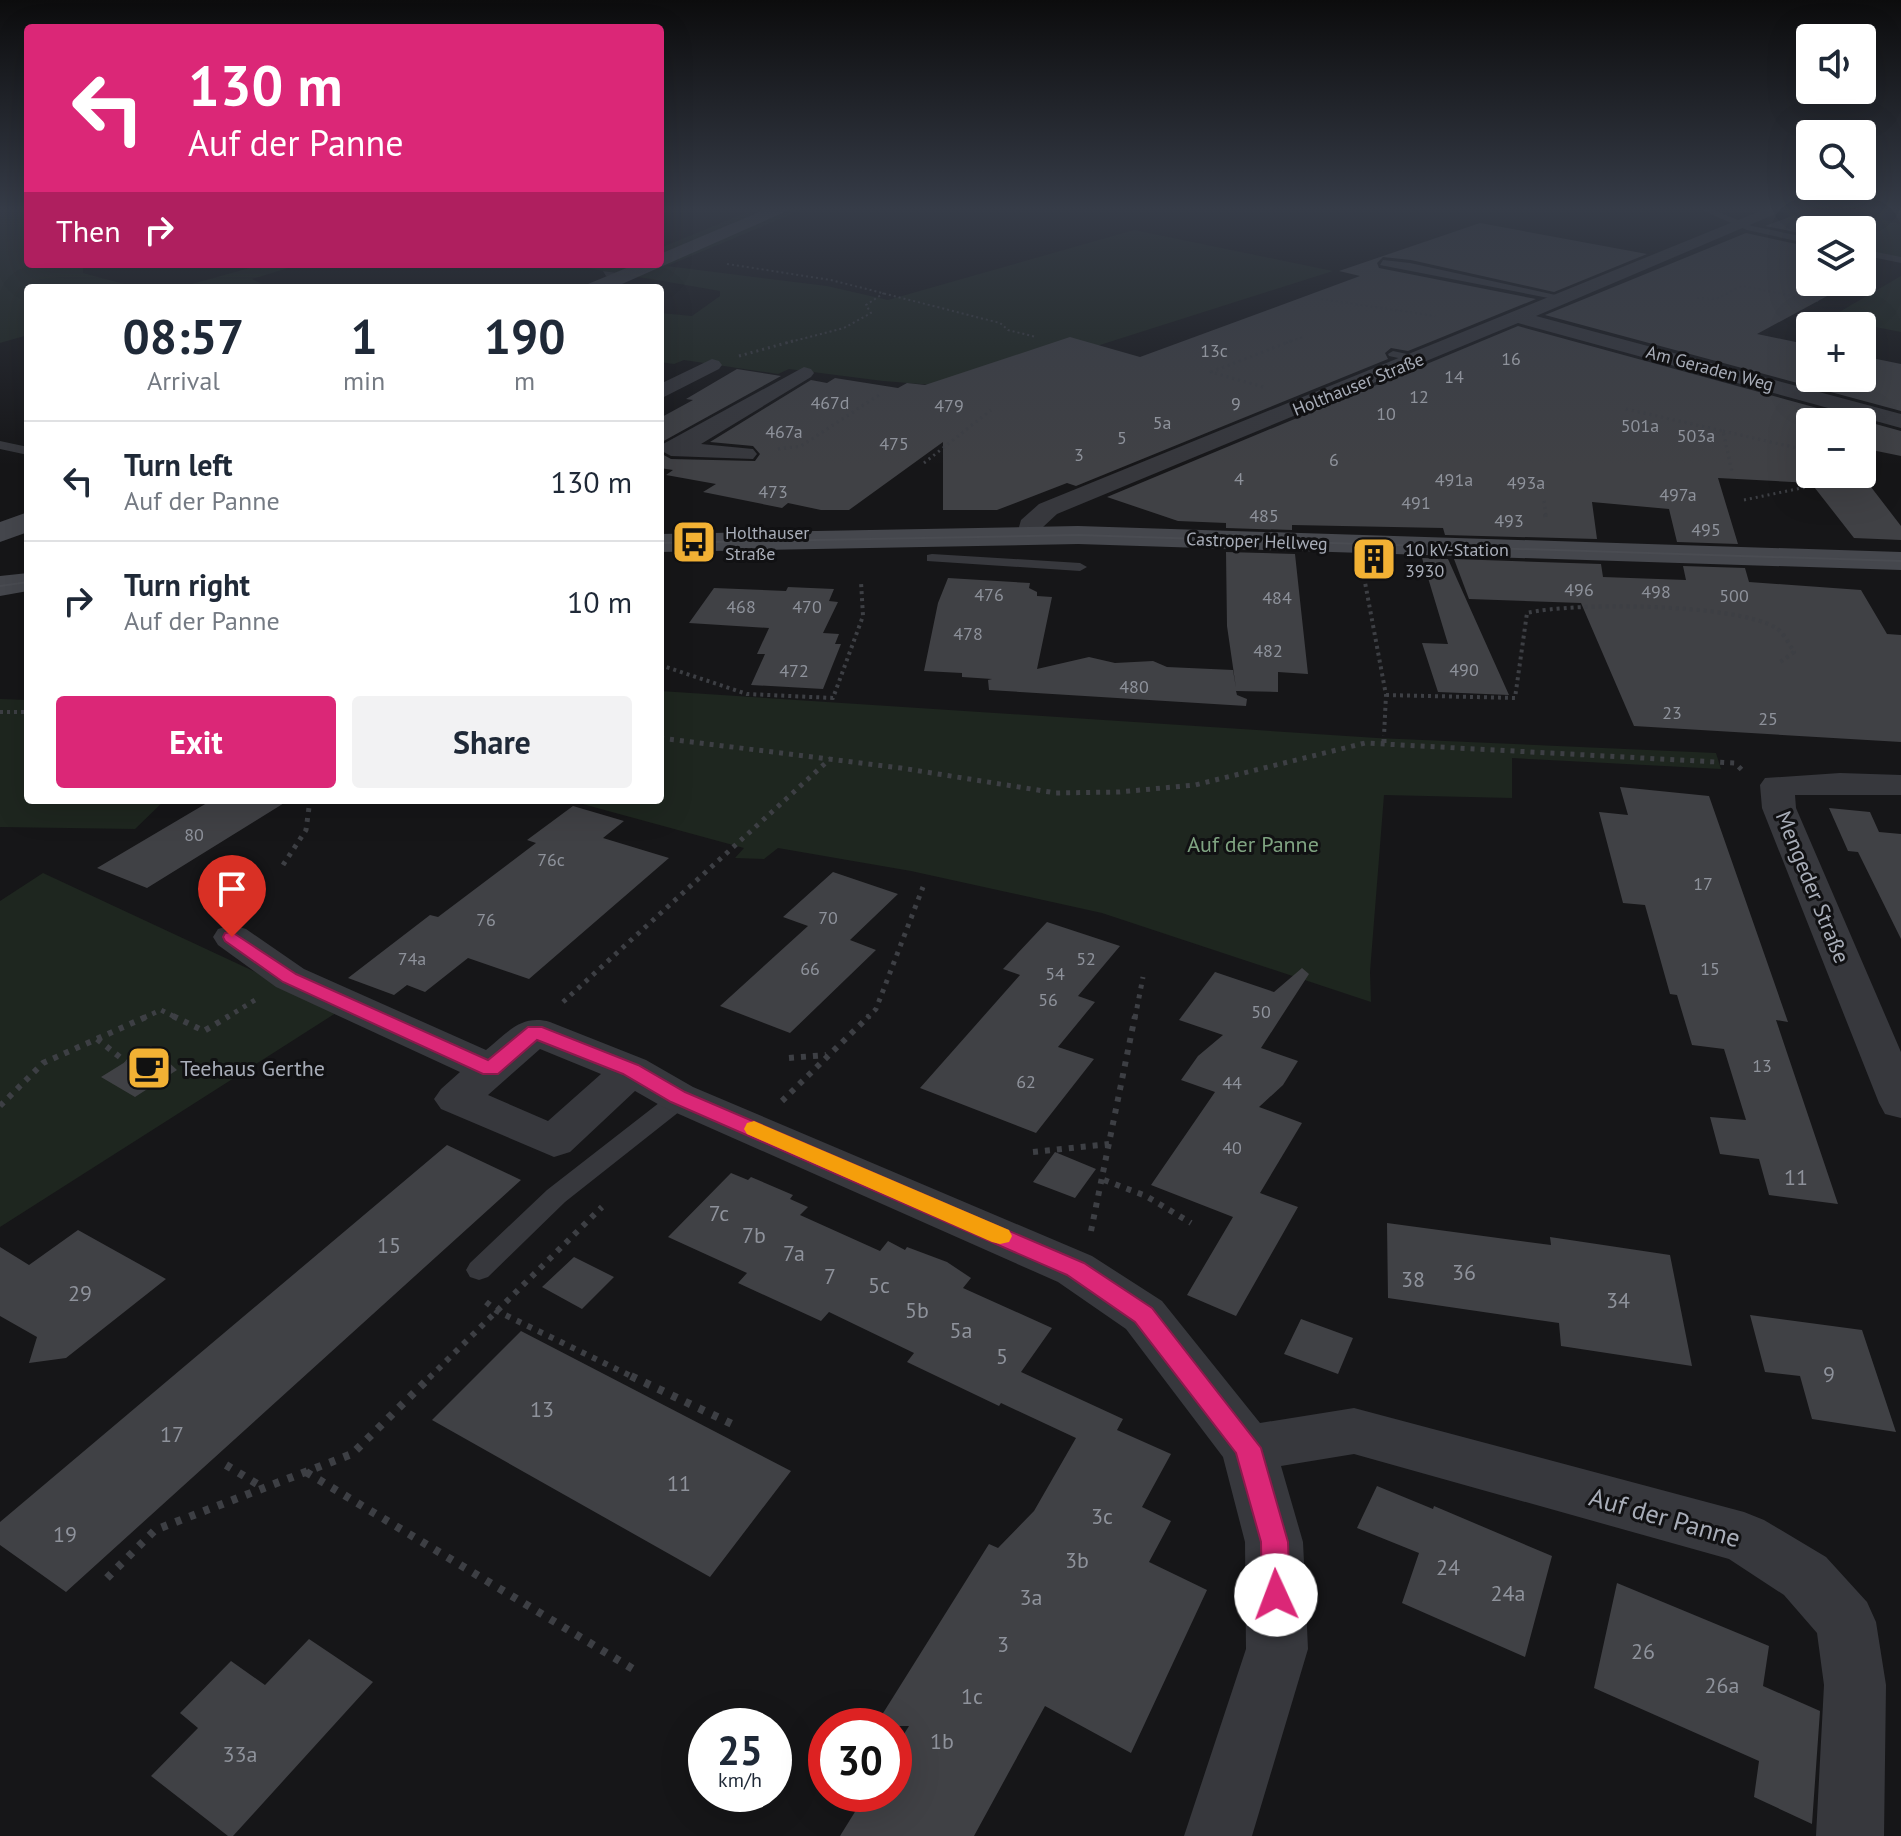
<!DOCTYPE html>
<html lang="en">
<head>
<meta charset="utf-8">
<style>
	:root { --surface:#fff; --page:#f2f2f3; --text:#1f2937; --muted:#747a83; --line:#e0e1e3; --accent:#db2777 }
	body { margin:0; font-family:"PT Sans",sans-serif; background:var(--page); color:var(--text); height:100vh; display:flex; flex-direction:column; font-size:30px; white-space:nowrap }
	* { box-sizing:border-box; margin:0 }
	p { font-size:26px; color:var(--muted) }
	.icon { flex:none; width:44px; height:44px; fill:none; stroke:currentColor; stroke-width:2; stroke-linecap:round; stroke-linejoin:round }
	.map { position:relative; flex:1; overflow:hidden }
	.details { position:absolute; left:24px; top:284px; width:640px; height:520px; display:flex; flex-direction:column; background:var(--surface); border-radius:8px; box-shadow:0 8px 32px #0002 }
	.details>* { flex:none }
	.top-card { position:absolute; left:24px; top:24px; width:640px; height:244px; border-radius:8px; box-shadow:0 8px 32px #0002; background:#db2777; color:#fff; overflow:hidden }
	.controls { position:absolute; left:1796px; top:24px; display:grid; gap:16px }
	.controls a { display:grid; place-items:center; width:80px; height:80px; border-radius:8px; background:var(--surface); box-shadow:0 8px 32px #0002; font-size:40px }
	.speed { position:absolute; left:688px; top:1708px; display:flex; gap:16px; font-size:40px; font-weight:700; text-align:center }
	.speed>* { display:grid; place-content:center; width:104px; height:104px; border-radius:50%; background:var(--surface); box-shadow:0 8px 32px #0002; line-height:1 }
	.speed small { font-size:20px; font-weight:400 }
	.speed .limit { border:12px solid #d22; background:#fff; color:#111 }
	.pin { position:absolute; display:grid; place-items:center; width:68px; height:68px; color:#fff; margin:-82px -34px; border-radius:50% 50% 50% 0; rotate:-45deg; box-shadow:0 0 8px #0007 }
	.pin .icon { rotate:45deg }
	.me { position:absolute; width:88px; margin:-44px; rotate:358deg; stroke-linejoin:round; filter:drop-shadow(0 0 6px #0008) }
	.turn { display:flex; align-items:center; gap:28px; height:168px; padding:0 32px; font-size:36px }
	.turn .icon { width:104px; height:104px; stroke-width:2.5 }
	.turn b { display:block; font-size:56px; line-height:68px }
	.then { display:flex; align-items:center; height:76px; padding:0 32px; background:#0003; gap:16px; font-size:30px }
	.eta { display:flex; justify-content:space-evenly; align-items:center; height:136px; text-align:center }
	.eta b { font-size:48px; font-weight:700; line-height:56px }
	.cta { display:flex; gap:16px; margin-top:auto; padding:16px 32px }
	.cta a { flex:1; height:92px; border-radius:8px; background:var(--accent); color:#fff; font-size:32px; font-weight:700; line-height:92px; text-align:center }
	.cta a+a { background:var(--page); color:var(--text) }
	ul { padding:0; list-style:none }
	li { display:flex; align-items:center; gap:24px; height:120px; padding:0 32px; border-top:2px solid var(--line) }
	li div { flex:1 }
	li b { display:block; font-size:30px }
	li em { font-style:normal }
	.map>svg:first-child { display:block }
	.green { fill:#1e261f }
	.building { fill:#404145 }
	.lines { fill:none; stroke-linecap:round; stroke-linejoin:round }
	.path-far5 { stroke:#3d3f44; stroke-width:2; stroke-dasharray:2 3; stroke-linecap:butt }
	.path-far4 { stroke:#3d3f44; stroke-width:3; stroke-dasharray:2 4; stroke-linecap:butt }
	.path-far3 { stroke:#3d3f44; stroke-width:4; stroke-dasharray:3 4; stroke-linecap:butt }
	.path-far2 { stroke:#3d3f44; stroke-width:5; stroke-dasharray:4 6; stroke-linecap:butt }
	.path-far1 { stroke:#3d3f44; stroke-width:6; stroke-dasharray:5 7; stroke-linecap:butt }
	.path { stroke:#3d3f44; stroke-width:8; stroke-dasharray:6 9; stroke-linecap:butt }
	.lane { fill:#37383d; fill-rule:evenodd }
	.street { fill:#37383d; fill-rule:evenodd }
	.secondary { fill:#45474d; fill-rule:evenodd }
	.tram { stroke:#4a4c52; stroke-width:2 }
	.route { fill:#db2777; stroke:#8e194d; stroke-width:2 }
	.slow { fill:#f59e0b }
	.labels { text-anchor:middle; dominant-baseline:central; stroke-width:6; stroke-linejoin:round; paint-order:stroke }
	.number-label { font-size:18px; fill:#8e929b }
	.far-street-label { font-size:18px; fill:#a8adb8; stroke:#111113 }
	.far-poi-label { font-size:18px; fill:#a8adb8; stroke:#111113; text-anchor:start }
	.park-label { font-size:22px; fill:#7fa381; stroke:#111113 }
	.street-label { font-size:22px; fill:#a8adb8; stroke:#111113 }
	.poi-label { font-size:22px; fill:#a8adb8; stroke:#111113; text-anchor:start }
	.near-number-label { font-size:22px; fill:#8e929b }
	.near-street-label { font-size:26px; fill:#a8adb8; stroke:#111113 }
</style>
</head>
<body>
<div class="map">
<svg width="1901" height="1836" viewBox="0 0 1901 1836">
	<rect width="100%" height="100%" fill="#161618"/>
	<path class="green" d="M0,207H28V264H83V273L139,288H28V335L0,343Z
		M760,207H809L667,266L827,286L888,300L1134,230L1333,271L1081,351L1048,394L883,381L789,369L778,374L684,360L674,364L660,362V313L692,316L720,296V291L564,264H660V248Z
		M1880,219L1901,224V259L1862,250V230H1855Z
		M264,264H301L252,279L262,284L251,288H177Z
		M1901,276V332L1829,318Z
		M660,691L1377,738L1716,753L1721,769L1512,758V798L1384,795L1370,972L1371,1002L1102,913L911,871L778,848L764,859L735,858L744,848L568,800H660Z
		M0,699L28,700V800H165L135,829L0,827Z
		M43,873L339,1011L0,1227V901Z"/>
	<path class="building" d="M1808,210L1873,222L1855,230H1810V235L1765,226Z
		M1480,223L1647,254L1554,292L1411,260L1383,257L1377,263L1379,268L1536,299L1408,351L1391,348L1385,353L1388,359L1076,486L1067,483L997,510H943V442L849,510H821L788,503L782,508L703,492L716,484L666,475L673,470L660,468V453L671,459L755,461L760,454L753,446L710,442L811,380L827,383L835,378L898,388L907,383L925,385L1070,337L1140,357L1360,276L1339,271Z
		M1746,233L1810,247V282H1853L1757,334L1810,345V378H1862V356L1901,364V411L1545,315Z
		M1518,326L1901,431V456L1862,448V422H1810V474H1861L1901,526V540L1854,538L1811,483L1718,478L1738,544L1677,542L1669,509L1592,502L1597,539L1445,535L1443,528L1292,525V530L1226,528V523L1178,521L1107,497Z
		M737,369L781,376L660,443V418L693,400L686,399Z
		M1226,552L1295,554L1308,674L1278,672V692L1236,691L1237,695L1247,699L1246,706L989,690L988,680L992,679L962,677V673L924,671L938,603L948,578L1030,583L1029,588L1037,592V596L1052,597L1037,669L1089,657L1115,663L1153,661L1167,667L1233,670L1236,688L1227,626Z
		M1422,558L1448,559L1509,695L1438,692L1422,643L1448,644Z
		M1454,559L1601,564L1603,577L1686,580L1683,566L1745,568L1749,582L1861,590L1887,634L1901,635V742L1634,726L1581,603L1469,599Z
		M788,587L834,589L829,601L838,602L823,633L839,634L835,644H841L823,689L751,685L765,654H757L769,628L689,623L714,588L786,591Z
		M1620,787L1709,796L1788,1022L1776,1020L1838,1204L1769,1195L1759,1159L1720,1154L1710,1117L1746,1120L1724,1049L1692,1045L1677,995L1670,994L1645,905L1623,903L1599,812L1628,815Z
		M212,800H289L147,888L97,868Z
		M573,806L624,821L603,838L669,858L529,979L468,958L425,992L407,985L394,995L348,978L430,915L438,917L536,843L527,840Z
		M1829,808L1870,812L1879,832L1901,834V939L1858,852L1848,851Z
		M833,872L898,894L850,940L876,950L790,1033L720,1006L808,926L783,917Z
		M1047,922L1120,946L1078,996L1095,1002L1058,1047L1094,1059L1036,1133L920,1088L1020,975L1003,969Z
		M1302,968L1309,974L1261,1048L1298,1061L1283,1085L1259,1107L1302,1123L1260,1193L1298,1207L1236,1316L1187,1295L1233,1217L1151,1185L1215,1092L1181,1080L1198,1056L1223,1035L1179,1020L1215,972L1274,992Z
		M151,1046L177,1070L135,1097L101,1077Z
		M447,1145L521,1180L66,1592L0,1545V1522Z
		M1055,1152L1096,1169L1075,1198L1033,1182Z
		M731,1173L748,1180L751,1177L793,1195L790,1199L808,1207L800,1215L880,1251L888,1241L905,1250L907,1247L947,1262L971,1278L963,1288L1052,1328L1021,1372L1123,1419L1117,1430L1171,1454L1142,1507L1171,1521L1149,1562L1207,1590L1131,1753L1045,1706L974,1836H840L866,1794H894V1750L909,1726H875L989,1544L998,1548L1034,1511L1076,1438L1001,1403L999,1406L907,1362L914,1353L829,1312L821,1321L738,1283L747,1273L668,1237Z
		M1387,1223L1551,1245L1550,1237L1670,1255L1692,1366L1561,1346L1559,1323L1388,1298Z
		M78,1230L166,1279L66,1358L29,1363L37,1337L0,1316V1247L29,1265Z
		M574,1257L614,1277L582,1309L542,1287Z
		M1750,1315L1862,1330L1896,1432L1812,1419L1800,1376L1765,1372Z
		M1301,1319L1353,1338L1338,1374L1284,1354Z
		M521,1331L791,1471L710,1577L432,1420Z
		M1377,1486L1433,1509L1434,1506L1552,1556L1525,1657L1402,1603L1419,1553L1357,1528Z
		M1617,1583L1769,1646L1763,1686L1820,1711L1812,1824L1754,1797L1759,1761L1594,1688Z
		M309,1639L373,1682L233,1836H228L151,1776L198,1728L180,1713L231,1661L265,1685Z"/>
	<g class="lines">
		<path class="path-far5" d="M727,264L831,280L1000,323L1008,330L1036,337
			M1697,298L1716,299L1742,286L1818,301
			M1321,299L1435,316
			M786,343L844,328L871,313L866,305L884,293
			M1286,343L1303,337"/>
		<path class="path-far4" d="M739,356L793,341
			M1263,387L1211,372L1291,341
			M1626,409L1723,431L1732,472
			M1723,431L1810,451
			M778,449L801,446L879,395
			M924,463L991,410
			M1862,469L1870,471
			M1744,500L1811,486
			M1544,501L1546,516"/>
		<path class="path-far3" d="M1545,514L1546,520
			M1364,577L1386,695L1384,736
			M660,665L747,694L833,698L863,616L861,582
			M1386,695L1515,698L1527,613C1573,602 1736,603 1776,628C1784,633 1789,644 1794,652L1779,663
			M0,712H28"/>
		<path class="path-far2" d="M660,738L901,768L1056,793L1119,792L1195,785L1365,743L1735,763L1742,770
			M1384,743V734
			M283,865L306,830L310,800
			M563,1002L830,759
			M143,1018L161,1010L177,1018
			M226,1018L255,1000
			M867,1018L876,1009L923,887
			M1135,1018L1143,977"/>
		<path class="path-far1" d="M173,1016L204,1031L229,1016
			M97,1039L126,1062
			M789,1058L826,1055
			M782,1101L869,1016
			M0,1106L43,1063L148,1016
			M1033,1152L1109,1144
			M1104,1180L1146,1196L1191,1223
			M1091,1231L1135,1016
			M486,1302L497,1311L635,1378
			M429,1378L602,1207"/>
		<path class="path" d="M631,1376L732,1424
			M226,1465L262,1487
			M306,1472L638,1672
			M107,1578L155,1530L352,1454L431,1376"/>
		<path class="lane" d="M1695,207H1707L1752,226L1810,238V244L1747,230Z
			M1862,249L1901,257V263L1862,255Z
			M1383,260L1410,263L1569,298L1564,301L1380,265Z
			M603,271L631,275L626,278L606,276Z
			M1393,351L1421,357L1422,359L1417,362L1389,356L1388,354Z
			M0,441L28,447V455L0,449Z
			M932,554L1080,563L1087,567L1080,571L927,561V555Z
			M681,1090L689,1092L693,1098L689,1104L565,1202L488,1277L479,1280L470,1277L466,1270L470,1263L547,1190L673,1092Z"/>
		<path class="street" d="M1770,207H1792L1536,316L1901,414V428L1518,323L1057,514L1043,527L1039,539H1021L1017,534L1021,520L1039,504Z
			M712,359L719,361L722,365L719,369L660,399V384Z
			M804,367L811,369L814,373L811,377L701,444L753,449L757,454L753,459L671,456L660,450L663,444Z
			M1840,773L1901,775V795H1795L1796,808L1901,1052V1118L1885,1114L1879,1103L1762,808L1760,785L1765,778Z
			M232,925L246,929L304,969L486,1050C507,1033 521,1014 550,1022L646,1060L693,1087L1092,1256L1162,1301L1260,1423L1354,1408L1744,1512L1764,1520L1826,1557L1867,1602L1876,1622L1886,1685L1884,1836H1816L1824,1685L1817,1633L1784,1595L1729,1559L1354,1454L1281,1466L1303,1542L1308,1649L1252,1836H1184L1246,1649L1245,1542L1223,1457L1126,1329L1058,1282L663,1107L635,1091L570,1152L554,1157L441,1109L434,1099L441,1089L460,1072L276,987L218,945L213,937L218,929ZM540,1049L601,1074L548,1121L488,1095Z"/>
		<path class="secondary" d="M771,207H796L613,288H585L588,284L636,264H660V254Z
			M28,512V532L0,542V522Z
			M1078,526L1901,552V570L1078,544L660,552V534Z
			M28,573V591L0,596V576Z"/>
		<path class="tram" d="M660,543L1078,535L1901,561
			M0,586L28,582"/>
	</g>
	<linearGradient id="sky" x2="0" y2="1"><stop stop-color="#0c0c0d"/><stop offset="0.45" stop-color="#363c48"/><stop offset="1" stop-color="#363c48" stop-opacity="0"/></linearGradient>
	<rect width="1901" height="465" fill="url(#sky)"/>
	<path class="route" d="M232,932L296,974L488,1060L528,1027H542L638,1065L685,1092L1084,1263L1152,1308L1261,1448L1288,1542L1290,1595L1286,1604L1276,1608L1266,1604L1262,1595L1261,1542L1236,1453L1135,1322L1067,1275L671,1102L623,1074L537,1040L498,1074H483L283,982L225,941L223,937L225,933Z"/>
	<path class="slow" d="M754,1121L1009,1230L1012,1236L1009,1242L1000,1244L992,1242L747,1134L744,1129L747,1123Z"/>
	<defs>
		<g id="bus-square" transform="scale(2.3)"><rect x="-9" y="-9" width="18" height="18" rx="4" fill="#f2b134" stroke="#111113"/><path d="M-5-6H5V4H4V6H2V4H-2V6H-4V4H-5ZM-3.5-4V0h7V-4ZM-3.5 1.2v1.5H-2V1.2ZM2 1.2v1.5H3.5V1.2Z" fill="#111"/></g>
		<g id="building-square" transform="scale(2.3)"><rect x="-9" y="-9" width="18" height="18" rx="4" fill="#f2b134" stroke="#111113"/><path d="M-4-6H4V6H1V3H-1V6H-4ZM-2.5-4.3h1.7v1.8h-1.7ZM.8-4.3h1.7v1.8H.8ZM-2.5-1h1.7V.8h-1.7ZM.8-1h1.7V.8H.8Z" fill="#111"/></g>
		<g id="cafe-square" transform="scale(2.3)"><rect x="-9" y="-9" width="18" height="18" rx="4" fill="#f2b134" stroke="#111113"/><path d="M-5.5-4.5H6V0H3Q3 3.5 0 3.5H-2.5Q-5.5 3.5-5.5 0ZM3-3.2v2h1.7v-2ZM-6 4.5H4V6H-6Z" fill="#111"/></g>
	</defs>
	<g fill-rule="evenodd">
		<use href="#bus-square" x="694" y="542"/>
		<use href="#building-square" x="1374" y="559"/>
		<use href="#cafe-square" x="149" y="1068"/>
	</g>
	<g class="labels">
		<g class="number-label">
			<text x="1214" y="350">13c</text>
			<text x="1511" y="358">16</text>
			<text x="1454" y="376">14</text>
			<text x="1419" y="396">12</text>
			<text x="830" y="402">467d</text>
			<text x="1236" y="403">9</text>
			<text x="949" y="405">479</text>
			<text x="1386" y="413">10</text>
			<text x="1162" y="422">5a</text>
			<text x="1640" y="425">501a</text>
			<text x="784" y="431">467a</text>
			<text x="1696" y="435">503a</text>
			<text x="1122" y="437">5</text>
			<text x="894" y="443">475</text>
			<text x="1079" y="454">3</text>
			<text x="1334" y="459">6</text>
			<text x="1239" y="478">4</text>
			<text x="1454" y="479">491a</text>
			<text x="1526" y="482">493a</text>
			<text x="773" y="491">473</text>
			<text x="1678" y="494">497a</text>
			<text x="1416" y="502">491</text>
			<text x="1264" y="515">485</text>
			<text x="1509" y="520">493</text>
			<text x="1706" y="529">495</text>
			<text x="1579" y="589">496</text>
			<text x="1656" y="591">498</text>
			<text x="989" y="594">476</text>
			<text x="1734" y="595">500</text>
			<text x="1277" y="597">484</text>
			<text x="741" y="606">468</text>
			<text x="807" y="606">470</text>
			<text x="968" y="633">478</text>
			<text x="1268" y="650">482</text>
			<text x="1464" y="669">490</text>
			<text x="794" y="670">472</text>
			<text x="1134" y="686">480</text>
			<text x="1672" y="712">23</text>
			<text x="1768" y="718">25</text>
			<text x="194" y="834">80</text>
			<text x="551" y="859">76c</text>
			<text x="1703" y="883">17</text>
			<text x="828" y="917">70</text>
			<text x="486" y="919">76</text>
			<text x="412" y="958">74a</text>
			<text x="1086" y="958">52</text>
			<text x="810" y="968">66</text>
			<text x="1710" y="968">15</text>
			<text x="1055" y="973">54</text>
			<text x="1048" y="999">56</text>
			<text x="1261" y="1011">50</text>
			<text x="1762" y="1065">13</text>
			<text x="1026" y="1081">62</text>
			<text x="1232" y="1082">44</text>
			<text x="1232" y="1147">40</text>
		</g>
		<g class="far-street-label">
			<text transform="translate(1710 368) rotate(15)">Am Geraden Weg</text>
			<text transform="translate(1358 384) rotate(-22)">Holthauser Straße</text>
			<text transform="translate(1257 541) rotate(2)">Castroper Hellweg</text>
		</g>
		<g class="far-poi-label">
			<text x="725" y="532">Holthauser<tspan x="725" dy="21">Straße</tspan></text>
			<text x="1405" y="549">10 kV-Station<tspan x="1405" dy="21">3930</tspan></text>
		</g>
		<g class="park-label">
			<text x="1253" y="844">Auf der Panne</text>
		</g>
		<g class="street-label">
			<text transform="translate(1813 887) rotate(68)">Mengeder Straße</text>
		</g>
		<g class="poi-label">
			<text x="180" y="1068">Teehaus Gerthe</text>
		</g>
		<g class="near-number-label">
			<text x="1796" y="1177">11</text>
			<text x="719" y="1213">7c</text>
			<text x="754" y="1235">7b</text>
			<text x="389" y="1245">15</text>
			<text x="794" y="1253">7a</text>
			<text x="1464" y="1272">36</text>
			<text x="830" y="1276">7</text>
			<text x="1413" y="1279">38</text>
			<text x="879" y="1285">5c</text>
			<text x="80" y="1293">29</text>
			<text x="1618" y="1300">34</text>
			<text x="917" y="1310">5b</text>
			<text x="961" y="1330">5a</text>
			<text x="1002" y="1356">5</text>
			<text x="1829" y="1374">9</text>
			<text x="542" y="1409">13</text>
			<text x="172" y="1434">17</text>
			<text x="679" y="1483">11</text>
			<text x="1102" y="1516">3c</text>
			<text x="65" y="1534">19</text>
			<text x="1077" y="1560">3b</text>
			<text x="1448" y="1567">24</text>
			<text x="1508" y="1593">24a</text>
			<text x="1031" y="1597">3a</text>
			<text x="1003" y="1644">3</text>
			<text x="1643" y="1651">26</text>
			<text x="1722" y="1685">26a</text>
			<text x="972" y="1696">1c</text>
			<text x="942" y="1741">1b</text>
			<text x="240" y="1754">33a</text>
		</g>
		<g class="near-street-label">
			<text transform="translate(1665 1517) rotate(16)">Auf der Panne</text>
		</g>
	</g>
</svg>
<div class="controls">
<a><svg class="icon" aria-label="sound" viewBox="0 0 24 24"><path d="M4 9h4l5-4v14l-5-4H4zM17 9q2 3 0 6"/></svg></a>
<a><svg class="icon" aria-label="search" viewBox="0 0 24 24"><circle cx="10" cy="10" r="6"/><path d="M15 15l6 6"/></svg></a>
<a><svg class="icon" aria-label="layers" viewBox="0 0 24 24"><path d="M12 4l9 5-9 5-9-5zM3 14l9 5 9-5"/></svg></a>
<a>+</a>
<a>−</a>
</div>
<div class="speed"><div>25<small>km/h</small></div><div class="limit">30</div></div>
<div class="pin" style="left:232px;top:937px;background:#d93025"><svg class="icon" aria-label="arrive" viewBox="0 0 24 24"><path d="M6 21V4h12l-3 4 3 4H6"/></svg></div>
<svg class="me" style="left:1276px;top:1595px" viewBox="-20 -20 40 40"><circle r="19" fill="#fff"/><path d="M0-13L10 11 0 6-10 11z" fill="#db2777"/></svg>
<div class="top-card">
<div class="turn"><svg class="icon" aria-label="left" viewBox="0 0 24 24"><path d="M17 20v-9H6M10 6l-5 5 5 5"/></svg><div><b>130 m</b>Auf der Panne</div></div>
<div class="then">Then<svg class="icon" aria-label="right" viewBox="0 0 24 24"><path d="M7 20v-9h11M14 6l5 5-5 5"/></svg></div>
</div>
<section class="details">
<div class="eta">
<div><b>08:57</b><p>Arrival</p></div>
<div><b>1</b><p>min</p></div>
<div><b>190</b><p>m</p></div>
</div>
<ul>
<li><svg class="icon" aria-label="left" viewBox="0 0 24 24"><path d="M17 20v-9H6M10 6l-5 5 5 5"/></svg><div><b>Turn left</b><p>Auf der Panne</p></div><em>130 m</em></li>
<li><svg class="icon" aria-label="right" viewBox="0 0 24 24"><path d="M7 20v-9h11M14 6l5 5-5 5"/></svg><div><b>Turn right</b><p>Auf der Panne</p></div><em>10 m</em></li>
</ul>
<div class="cta"><a>Exit</a><a>Share</a></div>
</section>
</div>
</body>
</html>
